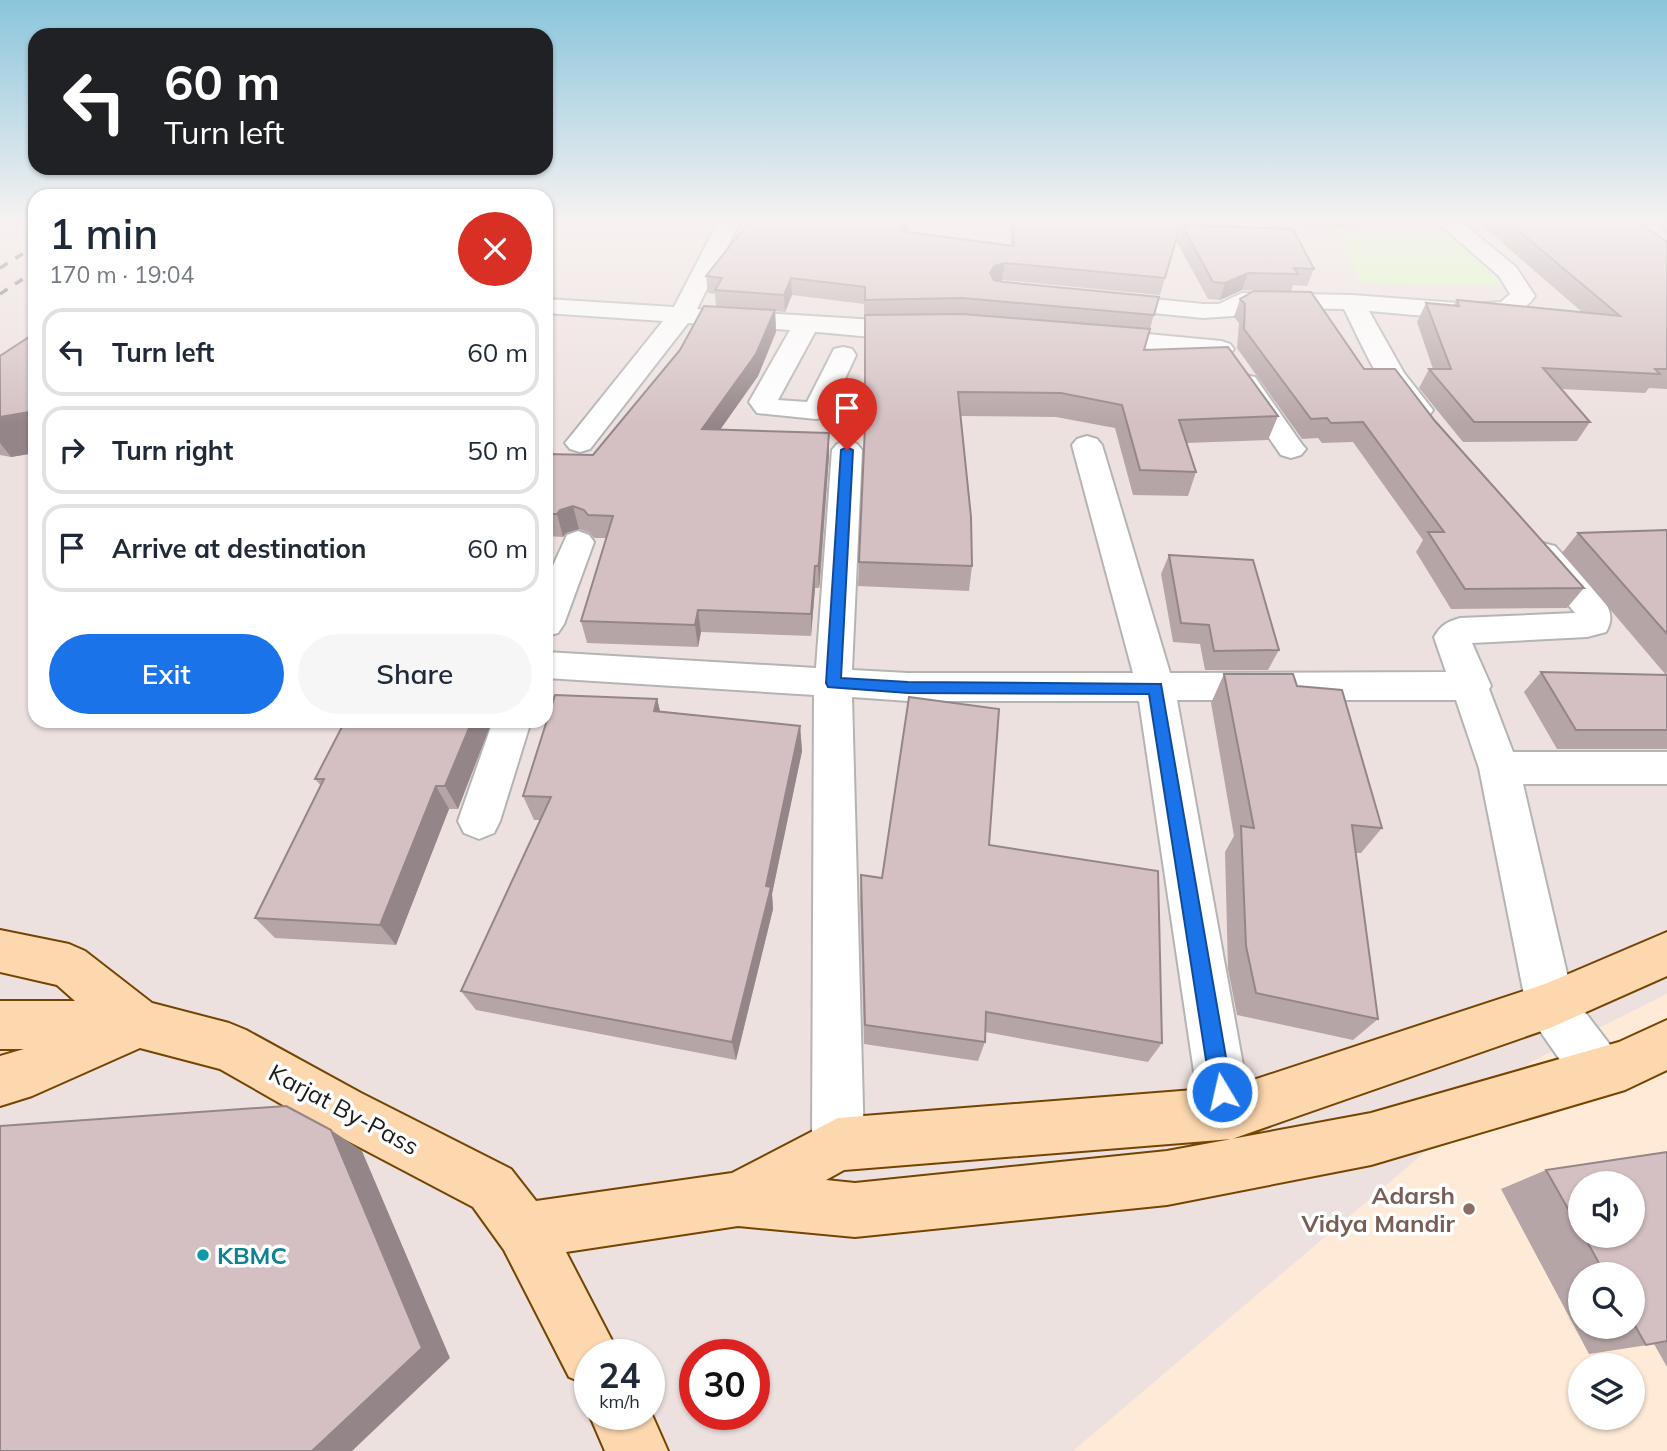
<!DOCTYPE html>
<html lang="en">
<head>
<meta charset="utf-8">
<style>
	:root { --surface:#fff; --page:#f6f6f7; --text:#1f2937; --muted:#747a83; --line:#e0e1e3; --accent:#1a73e8 }
	body { margin:0; font-family:Mulish,sans-serif; background:var(--page); color:var(--text); height:100vh; display:flex; flex-direction:column; font-size:26px; white-space:nowrap }
	* { box-sizing:border-box; margin:0 }
	p { font-size:23px; color:var(--muted) }
	.icon { flex:none; width:38px; height:38px; fill:none; stroke:currentColor; stroke-width:2; stroke-linecap:round; stroke-linejoin:round }
	.map { position:relative; flex:1; overflow:hidden }
	.details { position:absolute; left:28px; top:189px; width:525px; height:539px; display:flex; flex-direction:column; background:var(--surface); border-radius:21px; box-shadow:0 2px 5px #0004 }
	.details>* { flex:none }
	.banner { position:absolute; left:28px; top:28px; width:525px; height:147px; border-radius:21px; box-shadow:0 2px 5px #0004; background:#202124; color:#fff; overflow:hidden }
	.fabs { position:absolute; left:1568px; top:1171px; display:grid; gap:14px }
	.fabs a { display:grid; place-items:center; width:77px; height:77px; border-radius:50%; background:var(--surface); box-shadow:0 2px 5px #0004; font-size:35px }
	.speed { position:absolute; left:574px; top:1339px; display:flex; gap:14px; font-size:35px; font-weight:700; text-align:center }
	.speed>* { display:grid; place-content:center; width:91px; height:91px; border-radius:50%; background:var(--surface); box-shadow:0 2px 5px #0004; line-height:1 }
	.speed small { font-size:18px; font-weight:400 }
	.speed .limit { border:10px solid #d22; background:#fff; color:#111 }
	.pin { position:absolute; display:grid; place-items:center; width:60px; height:60px; color:#fff; margin:-72px -30px; border-radius:50% 50% 50% 0; rotate:-45deg; box-shadow:0 0 7px #0007 }
	.pin .icon { rotate:45deg }
	.me { position:absolute; width:77px; margin:-38px; rotate:351deg; stroke-linejoin:round; filter:drop-shadow(0 0 5px #0008) }
	.turn { display:flex; align-items:center; gap:24px; height:147px; padding:0 21px; font-size:32px }
	.turn .icon { width:91px; height:91px; stroke-width:2.5 }
	.turn b { display:block; font-size:49px; line-height:60px }
	.round { display:grid; place-items:center; flex:none; width:74px; height:74px; border-radius:37px; background:var(--page) }
	.headline { display:flex; align-items:center; justify-content:space-between; height:119px; padding:0 21px }
	h1 { font-size:42px; font-weight:600; line-height:52px }
	.primary-button { display:flex; gap:14px; margin-top:auto; padding:14px 21px }
	.primary-button a { flex:1; height:80px; border-radius:42px; background:var(--accent); color:#fff; font-size:28px; font-weight:600; line-height:80px; text-align:center }
	.primary-button a+a { background:var(--page); color:var(--text) }
	ul { padding:0; list-style:none }
	li { display:flex; align-items:center; gap:21px; height:88px; margin:0 14px 10px; padding:0 7px; border:4px solid var(--line); border-radius:21px }
	li div { flex:1 }
	li b { display:block; font-size:26px }
	li em { font-style:normal }
	.map>svg:first-child { display:block }
	.education { fill:#ffead7; fill-rule:evenodd }
	.park { fill:#d6fcb8 }
	.lines { fill:none; stroke-linecap:round; stroke-linejoin:round }
	.street-casing { stroke:#b4b4b4; stroke-width:4 }
	.secondary-casing { stroke:#744400; stroke-width:4 }
	.street { fill:#fff; fill-rule:evenodd }
	.secondary { fill:#fdd7ae; fill-rule:evenodd }
	.rail { stroke:#696969; stroke-width:3.5; stroke-dasharray:9 9; stroke-linecap:butt }
	.wall { fill:#b6a5a7; fill-rule:evenodd }
	.shaded-wall { fill:#948688 }
	.building { fill:#d4c0c2; stroke:#948688; stroke-width:2 }
	.route { fill:#1a73e8; stroke:#114b97; stroke-width:2 }
	.education-dot { fill:#8d6e63; stroke:#fff; stroke-width:2.5 }
	.culture-dot { fill:#0f9aa8; stroke:#fff; stroke-width:2.5 }
	.labels { text-anchor:middle; dominant-baseline:central; stroke-width:7; stroke-linejoin:round; paint-order:stroke }
	.near-street-label { font-size:24px; fill:#1b1b1b; stroke:#fff }
	.near-education-label { font-size:24px; font-weight:bold; fill:#785e54; stroke:#fff; text-anchor:end }
	.near-culture-label { font-size:24px; font-weight:bold; fill:#0d838f; stroke:#fff; text-anchor:start }
</style>
</head>
<body>
<div class="map">
<svg width="1667" height="1451" viewBox="0 0 1667 1451">
	<rect width="100%" height="100%" fill="#ede1df"/>
	<path class="education" d="M1667,994V1451H1073L1531,1062ZM1580,1183H1633V1236H1580ZM1580,1274H1633V1326H1580ZM1580,1365H1633V1418H1580Z"/>
	<path class="park" d="M1337,226L1447,229L1504,286L1361,284Z"/>
	<g class="lines">
		<g class="street-casing">
			<path id="street" d="M718,222L739,223L697,309L925,323L929,328L925,333C890,342 850,334 815,332L778,400L807,402L834,349L843,347L852,349L856,355L830,411L826,417L816,419L757,413L749,402L790,330L688,323L590,449L580,452L570,449L565,443L570,437L663,321L546,313V299L674,307Z
				M1437,222H1461L1516,267L1535,296C1531,302 1522,311 1515,314C1493,325 1398,313 1369,311L1404,373L1433,410L1429,416C1421,418 1414,420 1408,414C1381,392 1360,340 1344,309L1247,307L1233,316L1203,318L1104,308L1095,306L1092,301L1095,296L1104,294L1203,304H1219L1242,293L1352,295L1471,304L1501,302L1510,294L1499,276Z
				M1095,329L1221,341L1230,344L1234,349L1230,354L1221,357L1086,342L1082,337L1086,332Z
				M1245,375L1255,377L1301,443L1306,449L1301,455L1291,458L1281,455L1231,383L1235,377Z
				M1087,436L1097,439L1102,445L1170,673L1446,672L1434,637C1441,625 1447,622 1460,618L1575,613L1527,554L1531,546L1543,543L1555,546L1604,600C1611,612 1613,620 1606,632L1587,637L1472,643L1491,686L1489,689L1513,752H1667V784H1523L1572,995L1617,1054L1624,1072L1617,1090L1599,1097L1581,1090L1533,1021L1526,1005L1479,768L1456,700H1177L1247,1087L1258,1113L1250,1131L1232,1139L1214,1131L1197,1092L1139,701H908L852,697L864,1144L857,1163L838,1170L819,1163L812,1144L814,695L546,678V652L816,668L832,450L837,444L847,441L857,444L862,450L852,670L908,673H1133L1072,445L1077,439Z
				M578,531L589,535L594,542L564,624L558,633L546,636V581L567,535Z
				M493,721H531L500,821L494,833L479,839L464,833L458,821Z"/>
		</g>
		<g class="secondary-casing">
			<path id="secondary" d="M0,930L69,944L85,951L152,1003L229,1023L246,1030L361,1093L511,1169L536,1201L732,1173L838,1118L1232,1087L1545,984L1667,932V976L1550,1028L1232,1139L844,1170L826,1180L855,1183L1167,1151L1371,1113L1619,1042L1667,1020V1070L1625,1090L1371,1165L1167,1205L855,1237L738,1226L566,1252L619,1354H590V1386L569,1377L504,1250L473,1207L325,1129L220,1069L140,1048L32,1096L0,1106V1056L24,1049H0V1001H75L57,985L0,972Z
				M649,1408L668,1451H605L589,1414L590,1413L649,1414Z"/>
		</g>
		<use href="#street" class="street"/>
		<use href="#secondary" class="secondary"/>
		<path class="rail" d="M0,268L35,246
			M0,294L35,271"/>
	</g>
	<path class="wall" d="M749,222H908L907,232L1011,246L1010,222H1181L1160,295L1002,280L1000,281L1159,297L1144,350L1278,416L1268,440L1187,443L1196,472L1188,496L1133,495L1115,428L1056,417L961,416L972,566L969,591L858,586L865,442L864,304L792,295L785,312L775,311L776,332L758,376L720,430L829,433V455L820,584L819,588H815L811,636L701,632L698,647L587,643L581,621L607,538H594L590,533L579,529L566,533L563,537L546,536V454L593,455L716,307L715,294L708,293L706,276Z
		M1304,222H1365L1363,227H1307Z
		M1478,222H1667V234L1651,223L1647,228L1667,242V389L1649,388L1645,393L1561,389L1590,422L1577,441L1463,442L1419,388L1429,369H1433L1417,322L1426,303L1454,305L1457,300L1582,312Z
		M1182,225L1314,269L1307,286L1293,285L1291,291L1242,290L1220,300L1208,299L1177,242Z
		M1240,299L1364,369L1435,421L1584,588L1567,608L1451,609L1416,552L1423,540L1353,442L1322,443L1318,438L1302,439L1237,348L1239,323L1234,317Z
		M35,333V453L11,457L0,455V356Z
		M1667,530V749H1557L1524,692L1541,672L1666,675L1562,553L1578,533Z
		M1169,555L1279,650L1268,670H1205L1200,644L1173,642L1161,574Z
		M1224,674L1297,686L1382,828L1361,853H1356L1378,1019L1353,1040L1237,1015L1228,969L1225,852L1234,836L1211,703Z
		M657,699L660,711L800,726L802,751L772,894L773,909L736,1060L476,1010L461,991L540,820H534L523,796Z
		M492,721L458,809H449L396,945L275,938L255,918L321,786L315,779Z
		M989,845L1162,1043L1148,1062L985,1032V1042L978,1061L864,1044L860,899L861,875L882,878Z
		M1667,1152V1367L1654,1344L1589,1354L1501,1189L1546,1170ZM1580,1183L1633,1236H1580ZM1580,1274H1633V1326H1580Z"/>
	<path class="shaded-wall" d="M904,222H908L907,232L899,231Z
		M1005,263L1002,280L992,283L990,273L994,266Z
		M1248,273L1242,290L1220,300L1225,283Z
		M791,278L792,295L785,312L784,295Z
		M775,310L776,332L758,376L705,451L702,429Z
		M35,411V453L11,457L0,443V417Z
		M829,433V455L819,588L818,566Z
		M573,506L579,529L566,533L563,537L557,514L560,510Z
		M815,566V588L811,636V614Z
		M698,610L701,632L698,647L695,625Z
		M657,699L663,724L654,711Z
		M472,721H492L458,809L445,786Z
		M800,726L802,751L772,894L773,909L736,1060L732,1042Z
		M436,786L449,809L396,945L380,925Z
		M331,1130L362,1151L450,1358L352,1451H312Z"/>
	<path class="building" d="M749,222H904L899,231L1014,246L1013,222H1181L1165,278L1005,263L994,266L990,273L994,280L1004,282L1159,297L1154,315L962,298L865,300V287L791,278L784,295L715,290L722,278L706,276Z
		M1508,222L1651,223H1640L1667,242V369H1655L1660,374L1543,368L1590,422H1474L1429,369H1451L1426,303L1459,306L1457,300L1620,316Z
		M1182,225L1293,229L1314,269L1294,268L1298,274L1248,273L1225,283L1213,282Z
		M1254,291L1311,292L1364,369H1395L1435,421L1584,588L1465,589L1428,532H1444L1363,422L1331,423L1327,418L1311,419L1244,329L1245,304L1240,299Z
		M704,306L775,310L756,354L702,429L829,433L819,562L818,566H815L811,614L698,610L695,625L581,621L613,516L588,515L584,510L573,506L560,510L557,514H546V454L593,455L680,350Z
		M962,314L1150,329L1144,350L1228,347L1278,416L1179,420L1196,472L1140,470L1122,405L1061,393L958,392L971,517L972,566L859,562L865,426V315Z
		M35,333V411L0,417V356Z
		M1667,530V634L1578,533Z
		M1169,555L1253,560L1279,650L1214,651L1209,625L1181,623Z
		M1541,672L1667,675V730H1576Z
		M1224,674H1293L1297,686L1342,690L1382,828L1352,825L1378,1019L1256,993L1246,946L1241,826L1254,828Z
		M555,695L657,699L654,711L800,726L766,886L771,887L732,1042L461,991L551,797L523,796Z
		M909,697L999,709L989,845L1158,871L1162,1043L986,1012L985,1042L865,1025L861,875L882,878Z
		M345,721H472L445,786H436L380,925L255,918L324,779H315Z
		M286,1106L331,1130L422,1348L312,1451H0V1126Z
		M1667,1152V1341L1646,1345L1633,1322V1274H1605L1584,1236H1633V1183H1580V1230L1546,1170Z"/>
	<linearGradient id="sky" x2="0" y2="1"><stop stop-color="#8ac5dc"/><stop offset="0.52" stop-color="#f7f2f1"/><stop offset="1" stop-color="#f7f2f1" stop-opacity="0"/></linearGradient>
	<rect width="1667" height="425" fill="url(#sky)"/>
	<path class="route" d="M847,447L853,450L841,678L908,682L1161,684L1232,1092L1229,1099L1222,1102L1214,1099L1211,1092L1149,694L908,693L828,687L826,683L841,450Z"/>
	<circle class="education-dot" cx="1469" cy="1209" r="7"/>
	<circle class="culture-dot" cx="203" cy="1255" r="7"/>
	<g class="labels">
		<g class="near-street-label">
			<text transform="translate(344 1109) rotate(28)">Karjat By-Pass</text>
		</g>
		<g class="near-education-label">
			<text x="1455" y="1195">Adarsh<tspan x="1455" dy="28">Vidya Mandir</tspan></text>
		</g>
		<g class="near-culture-label">
			<text x="217" y="1255">KBMC</text>
		</g>
	</g>
</svg>
<div class="fabs">
<a><svg class="icon" aria-label="sound" viewBox="0 0 24 24"><path d="M4 9h4l5-4v14l-5-4H4zM17 9q2 3 0 6"/></svg></a>
<a><svg class="icon" aria-label="search" viewBox="0 0 24 24"><circle cx="10" cy="10" r="6"/><path d="M15 15l6 6"/></svg></a>
<a><svg class="icon" aria-label="layers" viewBox="0 0 24 24"><path d="M12 4l9 5-9 5-9-5zM3 14l9 5 9-5"/></svg></a>
</div>
<div class="speed"><div>24<small>km/h</small></div><div class="limit">30</div></div>
<div class="pin" style="left:847px;top:450px;background:#d93025"><svg class="icon" aria-label="arrive" viewBox="0 0 24 24"><path d="M6 21V4h12l-3 4 3 4H6"/></svg></div>
<svg class="me" style="left:1222px;top:1092px" viewBox="-20 -20 40 40"><circle r="17" fill="#1a73e8" stroke="#fff" stroke-width="3"/><path d="M0-11L8 9 0 5-8 9z" fill="#fff"/></svg>
<div class="banner">
<div class="turn"><svg class="icon" aria-label="left" viewBox="0 0 24 24"><path d="M17 20v-9H6M10 6l-5 5 5 5"/></svg><div><b>60 m</b>Turn left</div></div>
</div>
<section class="details">
<div class="headline"><div><h1>1 min</h1><p>170 m · 19:04</p></div><a class="round" style="background:#d93025;color:#fff"><svg class="icon" aria-label="close" viewBox="0 0 24 24"><path d="M6 6l12 12M18 6L6 18"/></svg></a></div>
<ul>
<li><svg class="icon" aria-label="left" viewBox="0 0 24 24"><path d="M17 20v-9H6M10 6l-5 5 5 5"/></svg><div><b>Turn left</b></div><em>60 m</em></li>
<li><svg class="icon" aria-label="right" viewBox="0 0 24 24"><path d="M7 20v-9h11M14 6l5 5-5 5"/></svg><div><b>Turn right</b></div><em>50 m</em></li>
<li><svg class="icon" aria-label="arrive" viewBox="0 0 24 24"><path d="M6 21V4h12l-3 4 3 4H6"/></svg><div><b>Arrive at destination</b></div><em>60 m</em></li>
</ul>
<div class="primary-button"><a>Exit</a><a>Share</a></div>
</section>
</div>
</body>
</html>
